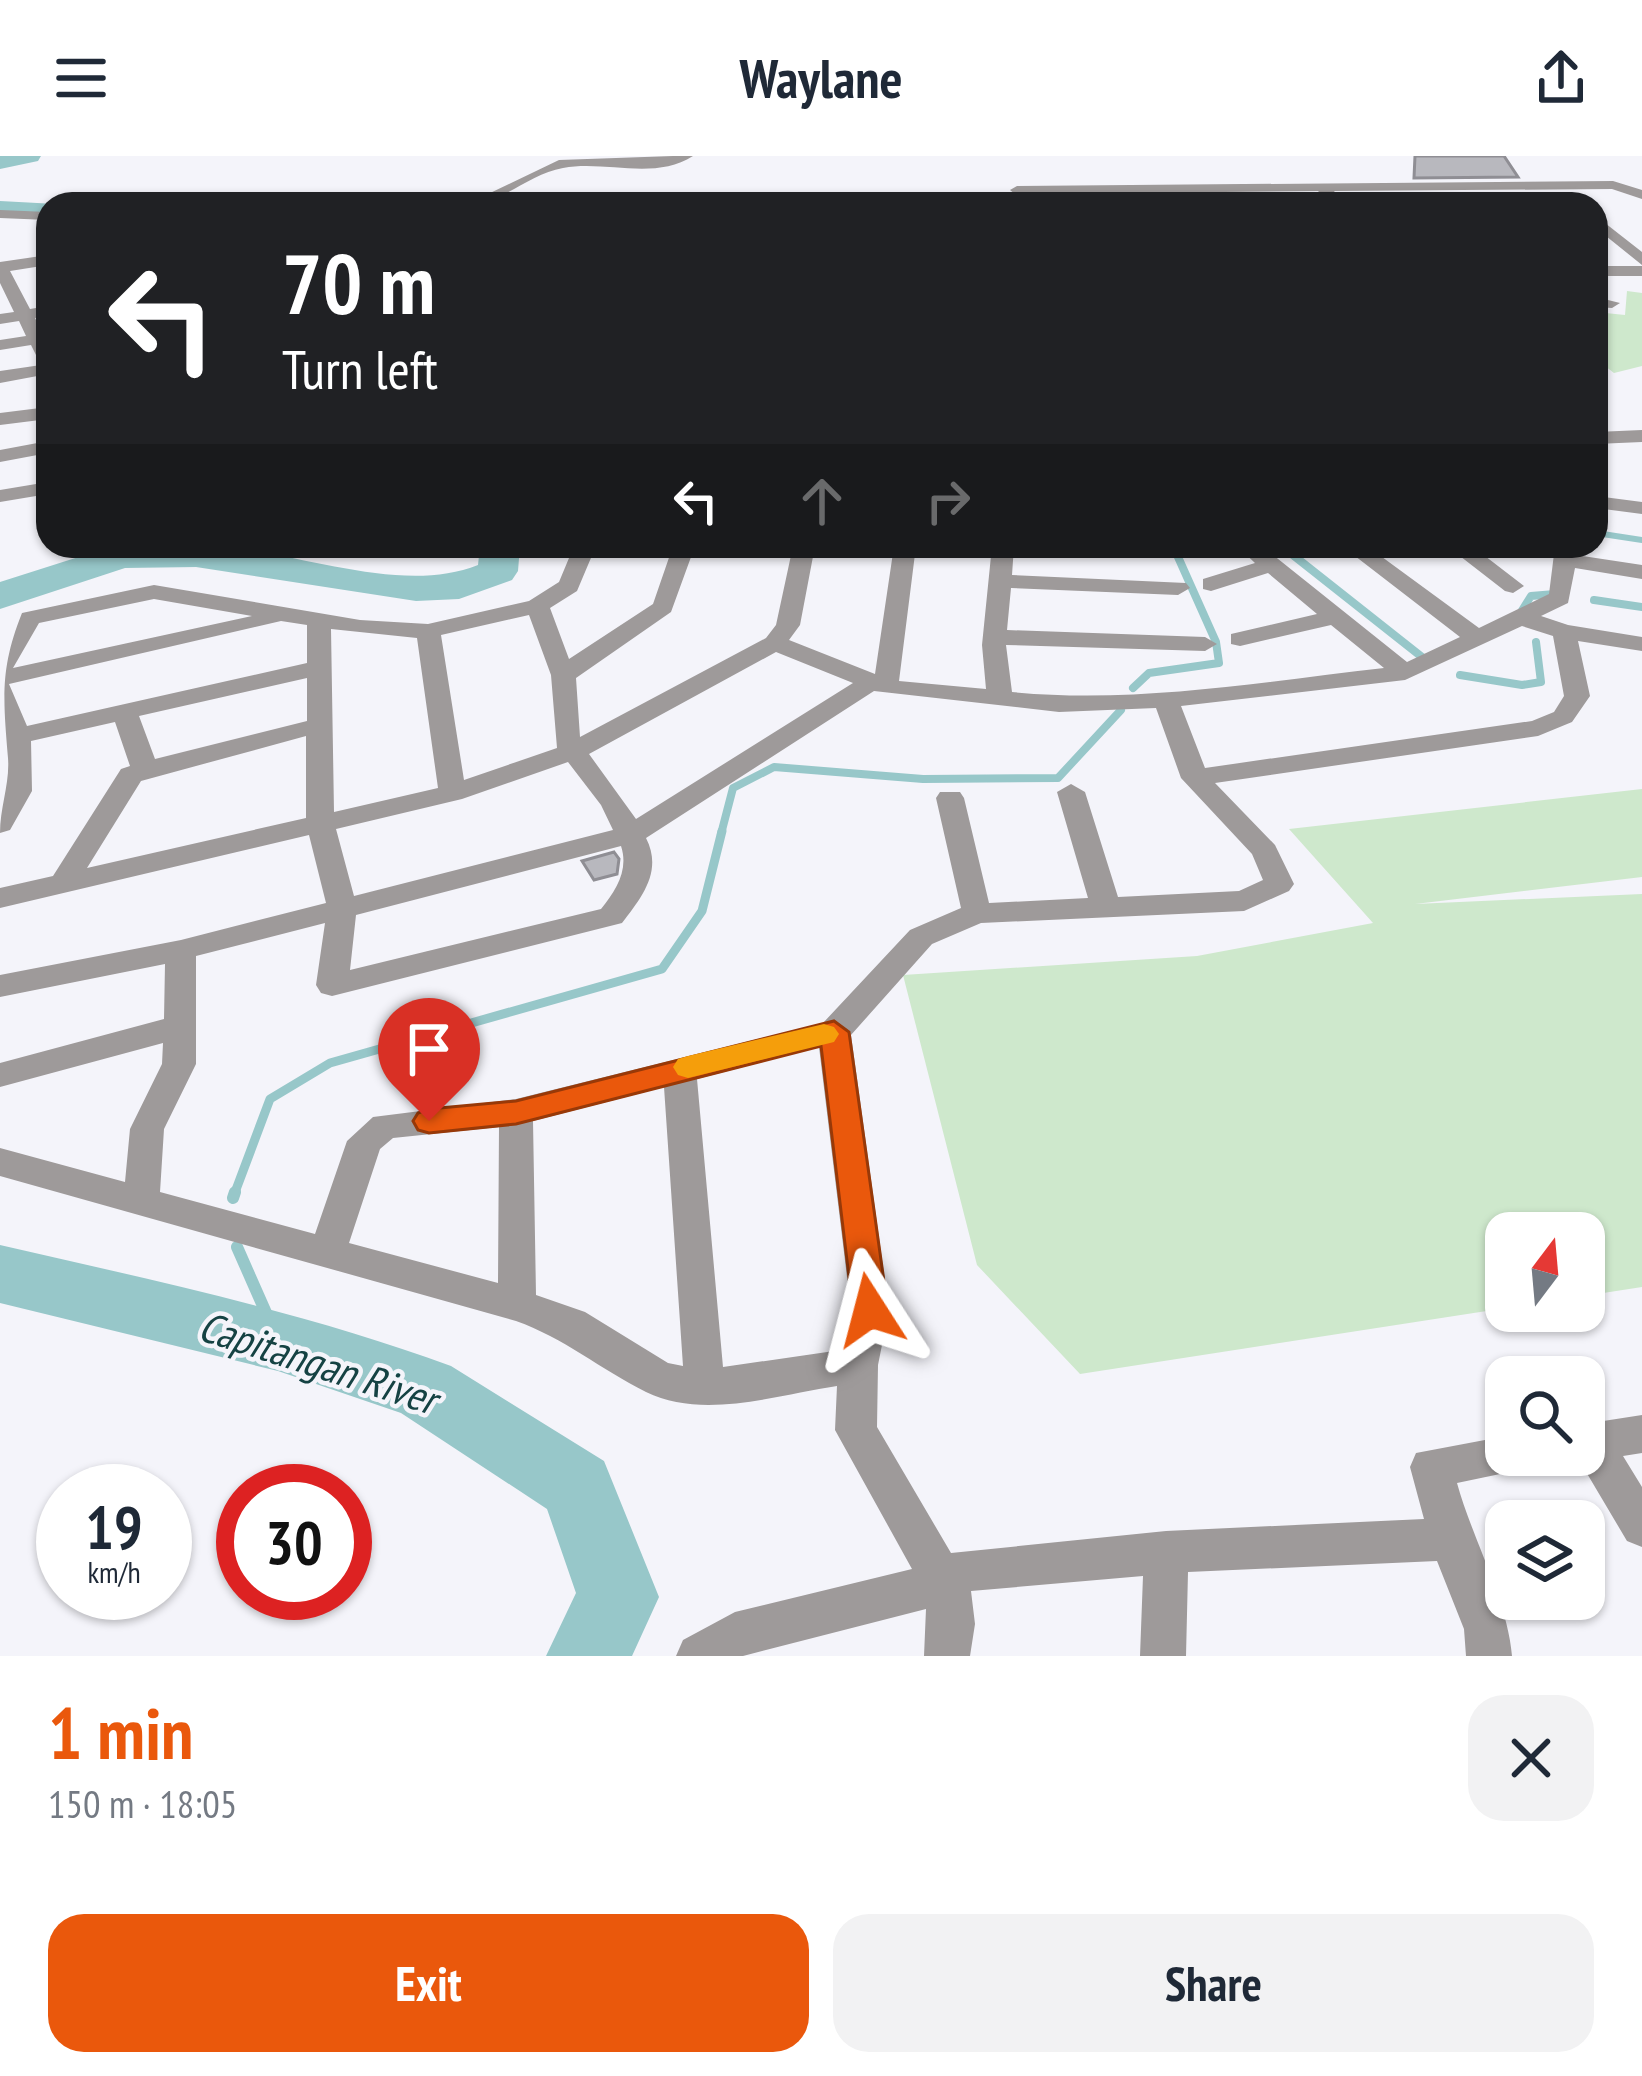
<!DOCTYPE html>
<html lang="en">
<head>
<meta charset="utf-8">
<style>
	:root { --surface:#fff; --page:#f2f2f3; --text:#1f2937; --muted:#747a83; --accent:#ea580c }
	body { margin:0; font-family:"PT Sans Narrow",sans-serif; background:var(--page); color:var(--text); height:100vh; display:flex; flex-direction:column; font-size:45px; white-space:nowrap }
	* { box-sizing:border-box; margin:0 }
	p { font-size:39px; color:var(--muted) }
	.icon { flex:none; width:66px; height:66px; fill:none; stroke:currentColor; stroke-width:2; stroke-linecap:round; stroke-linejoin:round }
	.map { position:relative; height:1500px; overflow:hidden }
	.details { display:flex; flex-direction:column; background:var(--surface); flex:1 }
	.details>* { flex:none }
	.banner { position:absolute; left:36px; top:36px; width:1572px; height:366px; border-radius:36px; box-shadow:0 3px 9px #0004; background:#202124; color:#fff; overflow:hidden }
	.needle { width:78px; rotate:16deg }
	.buttons { position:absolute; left:1485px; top:1056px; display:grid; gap:24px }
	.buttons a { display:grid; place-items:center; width:120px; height:120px; border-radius:24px; background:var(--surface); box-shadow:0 3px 9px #0004; font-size:60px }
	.speed { position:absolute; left:36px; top:1308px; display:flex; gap:24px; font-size:60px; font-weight:700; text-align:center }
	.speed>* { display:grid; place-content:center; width:156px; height:156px; border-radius:50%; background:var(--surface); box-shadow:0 3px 9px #0004; line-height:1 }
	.speed small { font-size:30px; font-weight:400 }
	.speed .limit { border:18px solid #d22; background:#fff; color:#111 }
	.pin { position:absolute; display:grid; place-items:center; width:102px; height:102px; color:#fff; margin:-123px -51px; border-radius:50% 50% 50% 0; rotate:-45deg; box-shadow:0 0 12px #0007 }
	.pin .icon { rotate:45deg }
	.me { position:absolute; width:132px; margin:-66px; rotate:351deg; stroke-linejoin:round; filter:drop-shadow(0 0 9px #0008) }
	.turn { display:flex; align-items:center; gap:42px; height:252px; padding:0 48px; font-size:54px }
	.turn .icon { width:156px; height:156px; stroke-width:2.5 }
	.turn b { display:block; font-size:84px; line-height:102px }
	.lanes { display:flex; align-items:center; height:114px; padding:0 48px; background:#0003; justify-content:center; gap:60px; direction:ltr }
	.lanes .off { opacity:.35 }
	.round { display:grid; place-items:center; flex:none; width:126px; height:126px; border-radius:36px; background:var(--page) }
	.head { display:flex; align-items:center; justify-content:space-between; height:204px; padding:0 48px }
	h1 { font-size:72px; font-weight:700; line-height:90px; color:var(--accent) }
	.cta { display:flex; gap:24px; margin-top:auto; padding:24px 48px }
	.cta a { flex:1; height:138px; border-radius:36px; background:var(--accent); color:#fff; font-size:48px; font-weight:700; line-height:138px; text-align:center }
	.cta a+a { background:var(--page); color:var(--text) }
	header { display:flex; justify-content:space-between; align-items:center; height:156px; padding:0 48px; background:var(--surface); font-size:54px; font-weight:700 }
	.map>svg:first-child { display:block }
	.green { fill:#cee8cc }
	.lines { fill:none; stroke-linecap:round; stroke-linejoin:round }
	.stream-far3 { stroke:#97c7c9; stroke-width:6 }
	.stream-far2 { stroke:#97c7c9; stroke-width:8 }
	.stream-far1 { stroke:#97c7c9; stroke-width:9 }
	.stream { stroke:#97c7c9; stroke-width:12 }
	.river { fill:#97c7c9; fill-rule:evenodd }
	.building { fill:#b8b8be; stroke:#8f8e94; stroke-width:3 }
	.minor { fill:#9e9a9a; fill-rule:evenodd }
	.route { fill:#ea580c; stroke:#983908; stroke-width:3 }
	.slow { fill:#f59e0b }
	.labels { text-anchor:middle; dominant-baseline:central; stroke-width:9; stroke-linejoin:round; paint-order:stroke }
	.near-water-label { font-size:42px; font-style:italic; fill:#154243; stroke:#f4f4fa }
</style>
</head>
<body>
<header><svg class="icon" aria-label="menu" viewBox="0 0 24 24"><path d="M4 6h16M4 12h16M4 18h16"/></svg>Waylane<svg class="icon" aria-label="share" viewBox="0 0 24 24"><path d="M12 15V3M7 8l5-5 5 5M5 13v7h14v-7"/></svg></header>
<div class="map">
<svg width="1642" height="1500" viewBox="0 0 1642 1500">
	<rect width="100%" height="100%" fill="#f4f4fa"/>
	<path class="green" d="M1627,135L1642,137V210L1614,217L1596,203V156L1625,159Z
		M1642,633V721L1415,748L1642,738V1131L1584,1140V1077H1506V1152L1080,1218L977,1109L903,819L1197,800L1373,767L1289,673Z"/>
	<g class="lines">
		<path class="stream-far3" d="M1596,377L1642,384
			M1174,390V395
			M1281,390L1288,395"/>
		<path class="stream-far2" d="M1284,392L1427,505
			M1594,444L1642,451
			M1521,456L1531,440L1555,438
			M1460,519L1522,529L1541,526L1536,486
			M1133,532L1149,517L1219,507L1216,486L1174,392
			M721,678L733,632L774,611L923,623L1058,622L1121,554"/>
		<path class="stream-far1" d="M234,1039L270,943L330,907L662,813L702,755L722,675"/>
		<path class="stream" d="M233,1042L235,1036
			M237,1091L278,1184"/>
		<path class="river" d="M0,0H41L38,5L0,13Z
			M0,45L56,48H48V62L0,61Z
			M113,390C146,390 181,388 214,390C296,395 401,440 478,409L480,390H520L518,415L512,424L459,443L416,445L196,411L125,412L0,453V426Z
			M0,1089C152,1124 304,1156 451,1210L604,1305L659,1441L632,1500H546L576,1437L547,1353L401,1257L278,1215L0,1147Z"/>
	</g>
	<path class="building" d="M1415,0H1504L1518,21L1414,22Z
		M614,696L619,703L617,718L594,724L582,705Z"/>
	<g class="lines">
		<path class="minor" d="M673,0H693C654,25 606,4 563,12C528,18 503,48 467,48L559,4Z
			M1613,25L1642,34V43L1612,33L1334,35L1345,48H1330L1318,35L1032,38L1043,48H1027L1010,34L1017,30Z
			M0,54L48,56V64L0,62Z
			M1596,60L1642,96V109L1596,72Z
			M48,99V109L10,115L30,153L48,150V160L35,162L48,188V218L0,227V215L41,209L31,189L0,194V184L26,180L19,165L0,168V158L14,156L0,127V106Z
			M1596,110H1642V120H1596Z
			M1596,141L1620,147L1612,152L1596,151Z
			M48,251V263L0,269V257Z
			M1642,274V286L1596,288V276Z
			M48,285V297L0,306V294Z
			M48,326V338L0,346V334Z
			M1596,340L1642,346V358L1596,352Z
			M147,390L135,398L124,391L125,390Z
			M574,390H596L577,435L550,452L569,503L653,448L673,390H695L671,456L576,522L580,581L766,482L776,469L793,390H815L800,469L789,484L875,518L894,390H916L899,525L986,533L982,489L992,390H1014L1012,419L1186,427L1190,432L1178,439L1011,432L1007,474L1205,481L1217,488L1205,495L1006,489L1012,536C1136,548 1261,526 1384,512L1331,469L1240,490L1231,488V478L1317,458L1268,417L1211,435L1203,433V423L1255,407L1237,390H1262L1407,506L1460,481L1342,390H1367L1479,472L1549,438L1555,390H1577L1576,399L1642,409V423L1575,412L1568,447L1541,460L1568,469L1642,481V495L1578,485L1590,540L1572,566L1538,580L1215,627L1275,689L1294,728L1289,735L1244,755L981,767L932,788L851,879L889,1154L878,1209L877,1271L951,1397L1166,1375L1424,1363L1410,1311L1416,1297L1506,1280V1299H1530L1524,1313L1457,1327C1472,1382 1508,1446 1512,1500H1466L1464,1473L1437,1405L1188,1416L1186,1500H1140L1143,1420L971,1435L975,1468L970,1500H924L926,1453L743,1500H676L683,1484L735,1456L912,1413L835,1274L837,1230C777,1239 703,1264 646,1236C600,1213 564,1182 516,1165L0,1020V992L125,1026L130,973L162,908L163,887L0,931V907L164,863L165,808L0,841V819L181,784L326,747L309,679L0,752V732L53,720L121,613L130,610L115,566L31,585L32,635L10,674L0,677C0,651 10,627 8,602C3,542 0,512 22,457L154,429L360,464L428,468L529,445L559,426ZM154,443L252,460L13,512L39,467ZM529,459L551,519L557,592L464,624L441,479ZM281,465L307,469V507L27,570L9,528ZM1522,470L1553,480L1564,540L1554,556L1532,565L1205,612L1181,550L1405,524ZM331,473L417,482L438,632L334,656ZM776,496L853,527L636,663L589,598ZM307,522V565L155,603L139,560ZM874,535L1059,556L1156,552L1181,622L1252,698L1263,724L1239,735L1118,741L1085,636L1071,628L1057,636L1088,742L989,747L964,642L960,636H940L936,642L961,752L910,774L823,867L516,943L373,961L347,985L315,1078L160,1036L164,973L196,908V800L325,767L316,829L321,837L332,840L622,767C642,741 663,715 646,682ZM306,580V662L87,712L141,625ZM568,606L601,649L613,674L354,740L336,673L462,643ZM621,690C629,714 616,734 601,753L350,814L356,759ZM819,891L851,1154L841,1194L723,1211L697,923ZM664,931L683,1210L668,1207L585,1156L536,1139L533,965ZM499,971L498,1127L349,1087L380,993L393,982Z
			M1447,390H1472L1524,430L1513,437L1505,435Z
			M1642,1259V1297L1623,1300L1642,1331V1391L1627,1385L1579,1304L1569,1299H1584V1268Z"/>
	</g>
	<path class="route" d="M834,865L849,876L888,1154L883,1165L870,1169L858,1165L853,1154L821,890L516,968L429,977L418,974L413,965L418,957L429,953L516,945Z"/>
	<path class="slow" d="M824,868L834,871L839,878L834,886L688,922L678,919L673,911L678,903L688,900Z"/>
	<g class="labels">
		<g class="near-water-label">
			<text transform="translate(318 1206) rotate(18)">Capitangan River</text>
		</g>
	</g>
</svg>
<div class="buttons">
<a><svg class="needle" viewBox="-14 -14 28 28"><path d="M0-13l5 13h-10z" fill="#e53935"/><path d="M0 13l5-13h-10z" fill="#747a83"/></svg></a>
<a><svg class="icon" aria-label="search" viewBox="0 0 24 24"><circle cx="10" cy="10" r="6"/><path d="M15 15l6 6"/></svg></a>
<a><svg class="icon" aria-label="layers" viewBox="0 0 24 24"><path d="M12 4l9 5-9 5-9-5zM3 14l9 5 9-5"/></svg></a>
</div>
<div class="speed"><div>19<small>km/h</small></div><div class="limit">30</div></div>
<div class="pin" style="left:429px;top:965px;background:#d93025"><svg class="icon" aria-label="arrive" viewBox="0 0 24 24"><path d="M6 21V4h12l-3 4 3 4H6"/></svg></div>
<svg class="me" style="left:870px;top:1154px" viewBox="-20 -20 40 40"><path d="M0-17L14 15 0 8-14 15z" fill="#ea580c" stroke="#fff" stroke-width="4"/></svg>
<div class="banner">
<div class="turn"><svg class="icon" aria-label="left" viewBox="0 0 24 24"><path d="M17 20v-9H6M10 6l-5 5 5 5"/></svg><div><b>70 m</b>Turn left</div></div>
<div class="lanes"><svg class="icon" aria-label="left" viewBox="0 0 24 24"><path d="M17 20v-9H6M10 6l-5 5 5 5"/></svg><svg class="icon off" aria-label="ahead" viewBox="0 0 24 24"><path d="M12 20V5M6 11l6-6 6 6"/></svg><svg class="icon off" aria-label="right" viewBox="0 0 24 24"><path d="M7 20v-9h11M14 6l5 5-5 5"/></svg></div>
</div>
</div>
<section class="details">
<div class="head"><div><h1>1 min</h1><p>150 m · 18:05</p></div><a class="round"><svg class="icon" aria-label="close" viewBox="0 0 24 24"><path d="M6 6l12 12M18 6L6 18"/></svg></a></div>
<div class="cta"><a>Exit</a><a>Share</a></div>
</section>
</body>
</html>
